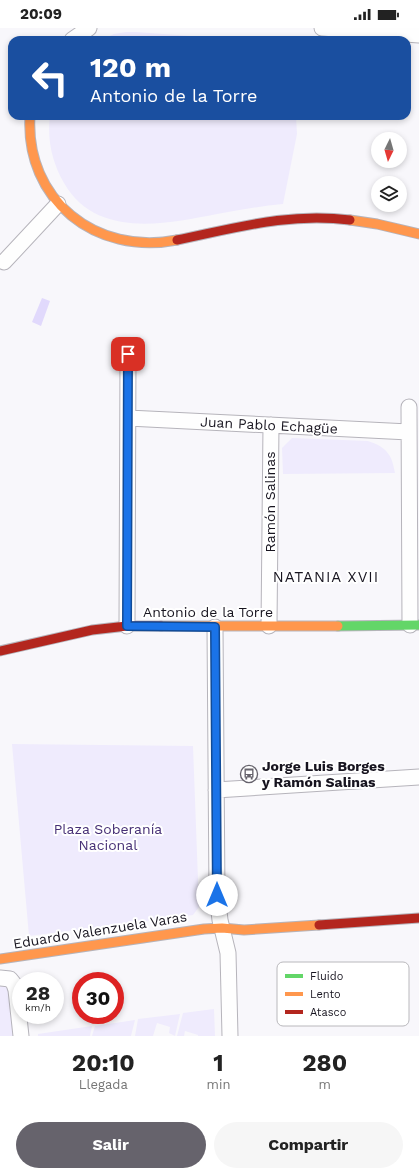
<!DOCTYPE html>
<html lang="es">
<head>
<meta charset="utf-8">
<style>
	:root { --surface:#fff; --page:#f6f6f6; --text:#222; --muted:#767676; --accent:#66636c }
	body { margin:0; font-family:"Work Sans",sans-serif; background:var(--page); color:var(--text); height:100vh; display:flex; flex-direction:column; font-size:15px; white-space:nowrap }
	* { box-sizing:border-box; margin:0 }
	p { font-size:13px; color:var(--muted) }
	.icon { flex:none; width:22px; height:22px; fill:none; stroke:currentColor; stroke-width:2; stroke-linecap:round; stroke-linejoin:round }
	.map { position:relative; height:1008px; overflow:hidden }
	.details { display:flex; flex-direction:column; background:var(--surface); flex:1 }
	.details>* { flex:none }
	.hud { position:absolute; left:8px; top:8px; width:403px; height:84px; border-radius:12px; box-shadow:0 2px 6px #0003; background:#1a4fa0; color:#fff; overflow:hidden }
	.needle { width:26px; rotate:185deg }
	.tools { position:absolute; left:371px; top:104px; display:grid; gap:8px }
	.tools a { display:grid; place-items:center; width:36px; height:36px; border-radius:50%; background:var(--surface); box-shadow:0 2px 6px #0003; font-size:20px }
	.speed { position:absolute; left:12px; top:944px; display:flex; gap:8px; font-size:20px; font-weight:700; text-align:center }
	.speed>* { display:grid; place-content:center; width:52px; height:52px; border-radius:50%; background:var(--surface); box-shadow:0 2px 6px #0003; line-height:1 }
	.speed small { font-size:10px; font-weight:400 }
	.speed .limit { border:6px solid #d22; background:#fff; color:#111 }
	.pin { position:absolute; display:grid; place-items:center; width:34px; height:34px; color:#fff; margin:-17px; border-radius:8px; box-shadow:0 2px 6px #0006 }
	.me { position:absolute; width:44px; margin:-22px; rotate:0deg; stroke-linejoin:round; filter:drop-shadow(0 0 3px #0008) }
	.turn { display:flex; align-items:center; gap:14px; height:84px; padding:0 16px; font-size:18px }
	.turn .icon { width:52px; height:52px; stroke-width:2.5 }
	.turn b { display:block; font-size:28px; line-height:34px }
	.eta { display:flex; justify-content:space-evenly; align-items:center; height:68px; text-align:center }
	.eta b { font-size:24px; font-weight:700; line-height:28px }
	.action { display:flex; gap:8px; margin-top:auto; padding:8px 16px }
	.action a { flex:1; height:46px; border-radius:24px; background:var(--accent); color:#fff; font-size:16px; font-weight:700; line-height:46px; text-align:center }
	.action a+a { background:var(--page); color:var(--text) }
	.status { display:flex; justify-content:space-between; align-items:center; height:28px; padding:0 20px; background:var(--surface); direction:ltr }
	.status svg { height:11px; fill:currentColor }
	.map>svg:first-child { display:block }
	.green { fill:#efebfd }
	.water { fill:#e1d9fc }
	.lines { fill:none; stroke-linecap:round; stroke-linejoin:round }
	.street-casing { stroke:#b6b4bb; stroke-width:17 }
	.fast-casing { stroke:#b6b4bb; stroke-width:11 }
	.slow-casing { stroke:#b6b4bb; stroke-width:11 }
	.jam-casing { stroke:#b6b4bb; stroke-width:11 }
	.street { stroke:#fefefe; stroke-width:15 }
	.fast { stroke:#63d668; stroke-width:9 }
	.slow { stroke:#ff974d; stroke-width:9 }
	.jam { stroke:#b3261e; stroke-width:9 }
	.route-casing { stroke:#114b97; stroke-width:10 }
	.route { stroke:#1a73e8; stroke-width:7 }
	.labels { text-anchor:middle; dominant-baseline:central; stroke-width:4; stroke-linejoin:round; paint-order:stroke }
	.street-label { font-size:14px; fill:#17141f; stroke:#fff }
	.poi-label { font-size:14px; font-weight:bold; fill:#17141f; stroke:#fff; text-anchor:start }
	.park-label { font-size:14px; fill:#462f75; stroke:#fff }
	.neighbourhood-label { font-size:15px; letter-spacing:1px; fill:#17141f; stroke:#fff }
	.key { fill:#fff; stroke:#b9b8bc; stroke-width:1 }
	.key-label { font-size:11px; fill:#17141f }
</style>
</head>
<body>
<div class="status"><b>20:09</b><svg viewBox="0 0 49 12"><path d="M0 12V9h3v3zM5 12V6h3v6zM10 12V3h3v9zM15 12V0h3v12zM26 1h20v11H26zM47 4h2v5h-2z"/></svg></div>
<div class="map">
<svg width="419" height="1008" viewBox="0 0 419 1008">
	<rect width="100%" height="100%" fill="#f8f7fb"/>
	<path class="green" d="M126,4H136L245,12H101L114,6Z
		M50,88H296L297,106L283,176C261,178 239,182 217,186C166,196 96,211 64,155C52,134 47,112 50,88Z
		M292,410L368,413C386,419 392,426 395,445L283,446L282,420Z
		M12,716L193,718L199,879L193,887L29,908Z
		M0,955L9,960L13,1008H0Z
		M214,981L215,1008H198V1007L185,1003L184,1008H177L183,985Z
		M180,986L175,1008L169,1005L170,999L157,995L153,1008H135L138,991Z
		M135,992L131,1008H92L95,998Z
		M92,998L90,1008H38V1006Z"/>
	<path class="water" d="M42,270L50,273L41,298L32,294Z"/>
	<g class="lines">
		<g class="street-casing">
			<path id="street" d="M322,0L419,7
				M72,12L89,0
				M4,234L58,176
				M409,379L410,597
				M128,390L409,404
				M127,598L128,326
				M269,598L271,397
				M215,599L217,867L220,892L228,925L230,1008
				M216,762L419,749
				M0,950L10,951L14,956L16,962L21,1008"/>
		</g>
		<g class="fast-casing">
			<path id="fast" d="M338,598L419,597"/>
		</g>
		<g class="slow-casing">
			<path id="slow" d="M30,88C25,172 96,228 177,212
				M350,192L377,196L419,206
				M161,598H338
				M0,931L204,901L222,900L244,902L319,897"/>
		</g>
		<g class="jam-casing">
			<path id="jam" d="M177,212C236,200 289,184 350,192
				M0,623L92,602L127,598H161
				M319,897L419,890"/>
		</g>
		<use href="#street" class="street"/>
		<use href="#fast" class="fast"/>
		<use href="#slow" class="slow"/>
		<use href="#jam" class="jam"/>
	</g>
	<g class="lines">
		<g class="route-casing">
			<path id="route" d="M128,326L127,598L215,599L217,867"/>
		</g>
		<use href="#route" class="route"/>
	</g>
	<defs>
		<g id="bus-ring" transform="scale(0.9)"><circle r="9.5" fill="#fff" stroke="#66636c" stroke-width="1.5"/><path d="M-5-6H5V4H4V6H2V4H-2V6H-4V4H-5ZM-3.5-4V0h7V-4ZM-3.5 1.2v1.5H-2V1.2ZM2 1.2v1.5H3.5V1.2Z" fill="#66636c"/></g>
	</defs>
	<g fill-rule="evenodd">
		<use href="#bus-ring" x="249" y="746"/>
	</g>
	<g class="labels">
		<g class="street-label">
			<text transform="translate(269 397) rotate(3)">Juan Pablo Echagüe</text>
			<text transform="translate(270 474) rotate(-90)">Ramón Salinas</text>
			<text x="208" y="584">Antonio de la Torre</text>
			<text transform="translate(100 902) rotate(-9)">Eduardo Valenzuela Varas</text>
		</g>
		<g class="poi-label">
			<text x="262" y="738">Jorge Luis Borges<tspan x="262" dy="16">y Ramón Salinas</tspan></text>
		</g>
		<g class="park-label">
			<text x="108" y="801">Plaza Soberanía<tspan x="108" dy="16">Nacional</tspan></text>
		</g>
		<g class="neighbourhood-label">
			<text x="326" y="549">NATANIA XVII</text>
		</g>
	</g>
	<rect x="277" y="934" width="132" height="64" rx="6" class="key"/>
	<rect x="285" y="946" width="18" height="4" fill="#63d668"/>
	<rect x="285" y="964" width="18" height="4" fill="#ff974d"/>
	<rect x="285" y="982" width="18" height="4" fill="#b3261e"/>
	<g class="key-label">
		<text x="310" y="952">Fluido</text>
		<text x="310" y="970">Lento</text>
		<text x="310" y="988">Atasco</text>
	</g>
</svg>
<div class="tools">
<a><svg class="needle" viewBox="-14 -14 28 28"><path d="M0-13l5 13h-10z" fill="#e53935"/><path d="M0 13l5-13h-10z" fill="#767676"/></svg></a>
<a><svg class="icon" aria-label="layers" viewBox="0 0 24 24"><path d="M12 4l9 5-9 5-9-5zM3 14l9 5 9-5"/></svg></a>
</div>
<div class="speed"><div>28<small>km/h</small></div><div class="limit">30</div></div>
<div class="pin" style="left:128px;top:326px;background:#d93025"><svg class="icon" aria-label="arrive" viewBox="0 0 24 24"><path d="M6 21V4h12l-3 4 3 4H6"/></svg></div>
<svg class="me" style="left:217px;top:867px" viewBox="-20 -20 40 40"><circle r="19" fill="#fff"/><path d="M0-13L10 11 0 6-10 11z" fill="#1a73e8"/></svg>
<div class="hud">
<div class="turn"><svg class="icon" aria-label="left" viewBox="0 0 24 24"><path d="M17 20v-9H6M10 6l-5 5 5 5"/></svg><div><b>120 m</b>Antonio de la Torre</div></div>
</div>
</div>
<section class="details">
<div class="eta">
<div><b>20:10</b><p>Llegada</p></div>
<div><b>1</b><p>min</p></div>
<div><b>280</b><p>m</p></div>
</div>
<div class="action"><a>Salir</a><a>Compartir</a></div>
</section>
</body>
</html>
